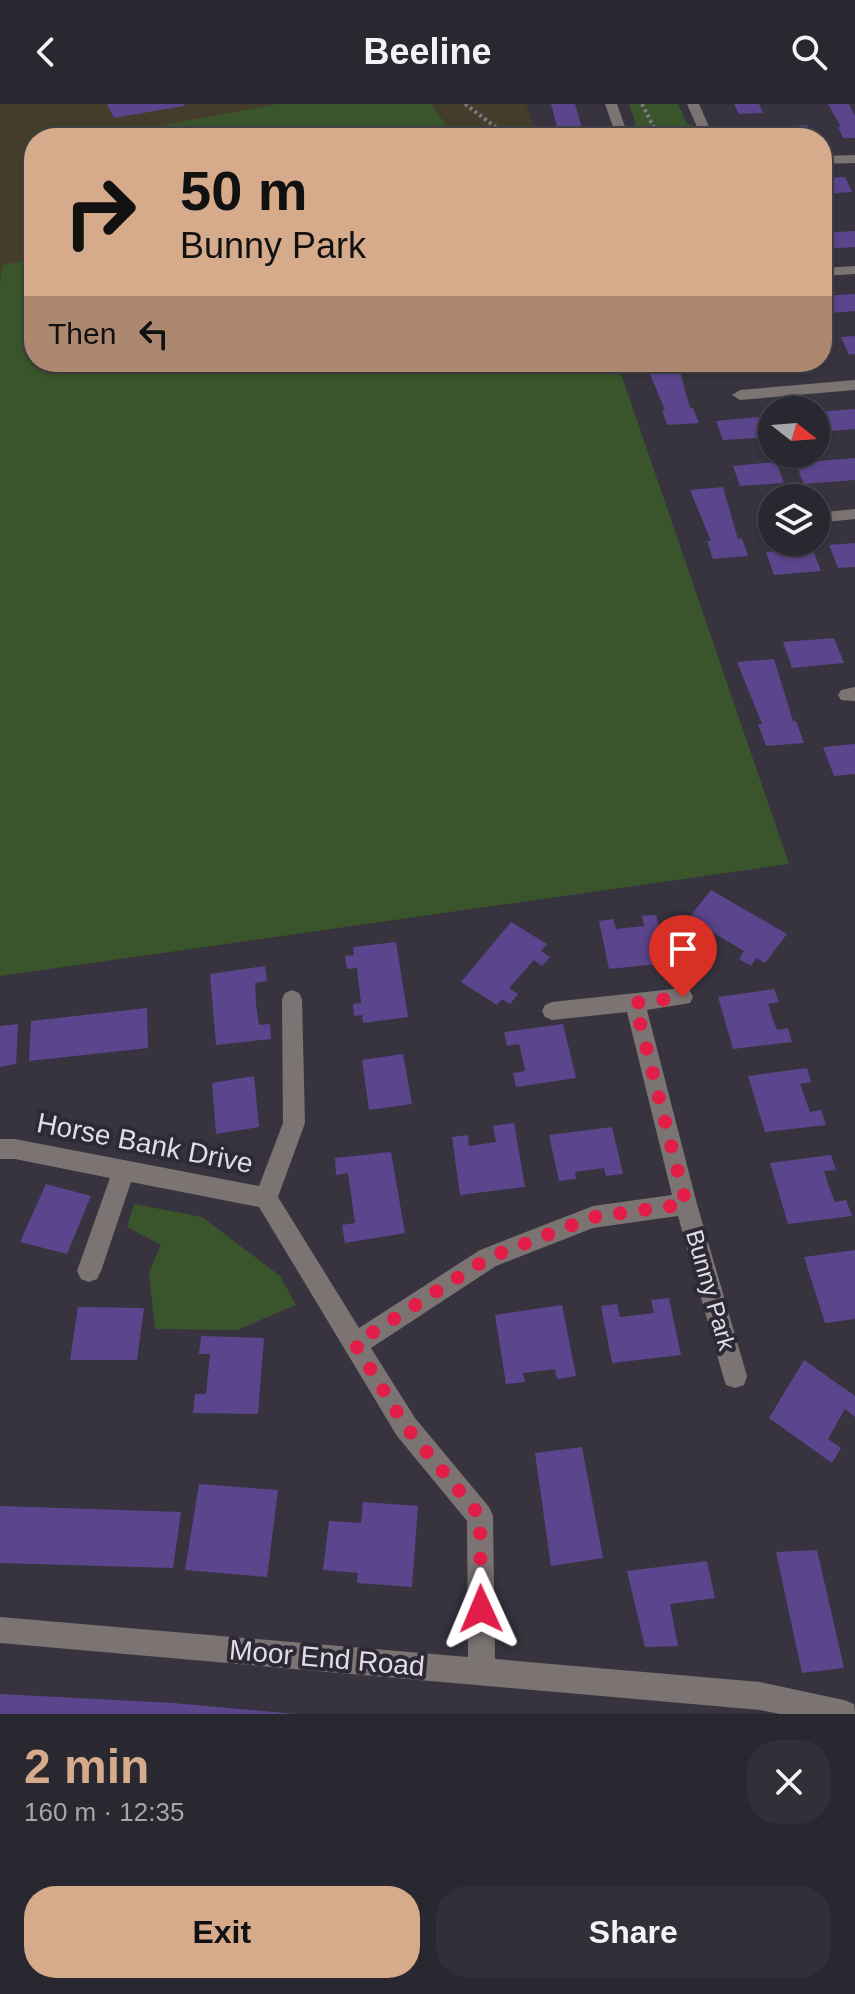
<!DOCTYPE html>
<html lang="en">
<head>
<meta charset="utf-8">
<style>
	:root { --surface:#29272f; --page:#312f37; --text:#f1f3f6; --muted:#a5a5aa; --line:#45444b; --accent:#d6ab8b }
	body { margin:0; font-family:Helvetica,sans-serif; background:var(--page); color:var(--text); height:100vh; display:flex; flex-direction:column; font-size:30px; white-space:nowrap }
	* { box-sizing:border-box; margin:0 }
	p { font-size:26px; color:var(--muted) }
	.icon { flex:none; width:44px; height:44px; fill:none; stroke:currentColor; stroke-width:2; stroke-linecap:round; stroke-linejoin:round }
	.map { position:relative; height:1610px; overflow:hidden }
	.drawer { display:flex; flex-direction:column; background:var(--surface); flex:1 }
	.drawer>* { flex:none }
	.banner { position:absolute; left:24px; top:24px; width:808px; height:244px; border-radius:32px; box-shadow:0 2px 6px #0004,0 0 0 2px var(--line); background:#d6ab8b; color:#111; overflow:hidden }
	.needle { width:52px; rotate:107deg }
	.buttons { position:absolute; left:758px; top:292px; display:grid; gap:16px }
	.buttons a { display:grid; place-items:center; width:72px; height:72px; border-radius:50%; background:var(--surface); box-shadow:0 2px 6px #0004,0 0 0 2px var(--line); font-size:40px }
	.pin { position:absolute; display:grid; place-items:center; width:68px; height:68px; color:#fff; margin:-82px -34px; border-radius:50% 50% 50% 0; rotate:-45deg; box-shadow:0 0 8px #0007 }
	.pin .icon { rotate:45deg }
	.me { position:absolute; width:88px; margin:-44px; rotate:359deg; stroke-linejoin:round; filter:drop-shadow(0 0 6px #0008) }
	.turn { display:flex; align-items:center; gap:28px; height:168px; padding:0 24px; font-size:36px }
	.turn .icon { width:104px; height:104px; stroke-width:2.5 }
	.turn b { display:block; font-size:56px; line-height:68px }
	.then { display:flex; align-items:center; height:76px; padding:0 24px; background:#0003; gap:16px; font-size:30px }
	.round { display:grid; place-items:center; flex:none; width:84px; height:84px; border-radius:32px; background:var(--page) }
	.headline { display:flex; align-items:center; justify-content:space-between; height:136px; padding:0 24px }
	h1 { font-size:48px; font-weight:600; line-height:60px; color:var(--accent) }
	.button { display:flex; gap:16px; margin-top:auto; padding:16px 24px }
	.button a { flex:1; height:92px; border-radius:32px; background:var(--accent); color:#111; font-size:32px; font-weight:600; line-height:92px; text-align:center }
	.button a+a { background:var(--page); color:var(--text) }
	header { display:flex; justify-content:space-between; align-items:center; height:104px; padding:0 24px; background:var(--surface); font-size:36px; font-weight:600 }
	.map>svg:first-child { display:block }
	.education { fill:#453d2c }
	.green { fill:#3a552b }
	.building { fill:#5b458c }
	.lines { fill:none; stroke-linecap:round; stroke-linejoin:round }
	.path { stroke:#7a7882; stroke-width:4; stroke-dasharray:3 3; stroke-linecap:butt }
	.minor { fill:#7c7473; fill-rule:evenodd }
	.route { stroke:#e11d48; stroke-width:14; stroke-dasharray:0 25.2 }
	.labels { text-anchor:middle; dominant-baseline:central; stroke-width:8; stroke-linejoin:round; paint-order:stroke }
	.street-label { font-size:24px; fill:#dfdde5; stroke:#2d2a35 }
	.near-street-label { font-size:28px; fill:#dfdde5; stroke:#2d2a35 }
</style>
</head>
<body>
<header><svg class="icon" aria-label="back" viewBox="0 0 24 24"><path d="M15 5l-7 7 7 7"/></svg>Beeline<svg class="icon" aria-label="search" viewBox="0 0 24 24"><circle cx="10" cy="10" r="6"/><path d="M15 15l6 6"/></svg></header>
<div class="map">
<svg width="855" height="1610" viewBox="0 0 855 1610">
	<rect width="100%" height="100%" fill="#37343f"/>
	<path class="education" d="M0,0H526L538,34H34V155L2,161L0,180Z"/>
	<path class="green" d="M278,0H431L455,34H112L110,31Z
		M629,0H678L687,20L698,23L703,34H633L630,27L636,20Z
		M34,155V258H617L789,760L0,872V180L2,161Z
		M134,1100L202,1113L280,1172L296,1201L237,1226L155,1225L149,1168L161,1141L127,1123Z"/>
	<path class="building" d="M107,0H184V2L114,14Z
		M551,0H575L582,25L558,26Z
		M734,0H759L763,9L739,10Z
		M828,0H849L855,12V34H843L838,23H841Z
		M807,21L814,34H744L740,26Z
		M845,73L852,88L822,90V74Z
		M855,127V143L822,145V129Z
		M855,190V207L830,209L822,192Z
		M855,232V250L849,251L841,233Z
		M678,260L690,304H693L699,319L667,321L662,306H665L647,263Z
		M855,305V325L816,328V308Z
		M758,313L766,333L723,336L716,317Z
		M855,354V376L804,380L795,359Z
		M776,358L784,379L740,382L733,362Z
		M723,383L738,435L742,434L748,452L713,455L707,437H711L690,386Z
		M855,439V463L838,464L829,441Z
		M812,444L821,467L774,471L766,448Z
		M834,534L844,559L792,564L783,538Z
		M774,555L793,617H796L804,639L766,642L758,620H762L737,558Z
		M855,640V670L834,672L823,643Z
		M711,786L787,830L765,859L756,854L751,862L739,855L744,847L710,827L706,834L694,827L699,821L688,815Z
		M656,811L668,859L609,865L599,817L613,815L616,825L644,822L642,812Z
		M511,818L547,840L541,847L550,853L542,862L534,856L509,884L518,890L510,900L502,895L497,901L461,878Z
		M396,838L408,913L363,919L362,911L354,912L353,900L361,899L357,864L347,865L345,852L354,851L353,843Z
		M265,862L267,877L255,879L256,900L259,921L270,920L271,935L216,941L210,870Z
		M774,885L779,898L768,900L772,913L777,926L788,924L792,938L733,945L718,893Z
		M147,904L148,944L29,957L31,917Z
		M18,920L16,960L0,963V922Z
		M563,920L576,974L516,983L513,969L525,967L522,953L519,940L507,942L504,928Z
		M403,950L412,1000L369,1006L362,956Z
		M807,964L811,978L800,980L810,1008L821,1006L826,1021L765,1028L748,972Z
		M254,972L259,1023L216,1030L212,979Z
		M514,1019L525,1083L460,1091L452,1033L468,1031L469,1042L496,1038L493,1022Z
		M612,1023L623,1070L606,1072L604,1064L575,1068L576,1075L559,1077L549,1031Z
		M391,1048L405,1129L345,1139L342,1121L355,1119L348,1069L336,1071L335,1054Z
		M831,1051L836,1066L824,1067L829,1083L835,1098L846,1096L852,1112L788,1120L770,1059Z
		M46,1080L91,1092L67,1150L20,1138Z
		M855,1146V1215L825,1219L804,1153Z
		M669,1194L681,1251L612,1259L601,1202L617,1200L620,1213L638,1211L654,1209L651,1196Z
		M562,1201L576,1272L557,1275L555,1265L523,1269L525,1278L506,1280L495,1211Z
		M78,1203L144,1204L137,1256H70Z
		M201,1232L264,1234L258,1310L193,1309L195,1290H206L210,1250H199Z
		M804,1256L855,1292V1313L845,1305L828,1335L841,1344L832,1359L769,1314Z
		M582,1343L603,1454L551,1462L535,1349Z
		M199,1380L278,1386L267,1473L185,1466Z
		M363,1398L418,1402L412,1483L357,1479L358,1469L323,1466L329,1417L361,1419Z
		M0,1402L181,1408L173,1464L0,1459Z
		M817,1446L844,1564L802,1569L776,1448Z
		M707,1457L715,1494L670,1500L678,1542L645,1543L627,1467Z
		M0,1590L173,1599L295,1610H0Z"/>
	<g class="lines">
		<path class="path" d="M465,0L510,34
			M642,0L654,24L668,32
			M644,31L674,34"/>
		<path class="minor" d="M605,0H617L629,34H617Z
			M687,0H699L714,34H702Z
			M855,51V59L822,60V52Z
			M855,162V170L822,172V164Z
			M855,276V286L740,296L732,291L740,286Z
			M855,405V415L816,419V409Z
			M855,583V597L841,596L838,591L841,586Z
			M683,884L690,887L693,893L690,899L647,906L697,1100L747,1272L744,1281L735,1284L726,1281L723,1272L678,1112L593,1124L496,1162L371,1244L415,1314L489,1403L493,1412L495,1555L760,1578L844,1596L854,1600L855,1610H780L760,1606L0,1539V1513L468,1553L467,1417L397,1332L259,1103L131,1078L101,1167L97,1175L89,1178L81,1175L77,1167L110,1074L15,1055H0V1035H15L259,1082L283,1019L282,895L285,889L292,886L299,889L302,895L305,1019L278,1093L359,1224L480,1146L593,1102L672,1091L627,908L552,916L545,913L542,907L545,901L552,898Z"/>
	</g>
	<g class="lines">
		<path class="route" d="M481,1505L480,1412L406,1323L355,1240L488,1154L593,1113L686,1100L635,899L683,893"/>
	</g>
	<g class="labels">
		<g class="street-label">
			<text transform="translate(711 1186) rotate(74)">Bunny Park</text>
		</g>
		<g class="near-street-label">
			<text transform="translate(145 1039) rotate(11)">Horse Bank Drive</text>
			<text transform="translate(327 1554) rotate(5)">Moor End Road</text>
		</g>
	</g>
</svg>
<div class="buttons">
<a><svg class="needle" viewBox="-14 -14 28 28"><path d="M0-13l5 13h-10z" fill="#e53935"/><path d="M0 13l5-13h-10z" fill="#a5a5aa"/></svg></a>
<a><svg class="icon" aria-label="layers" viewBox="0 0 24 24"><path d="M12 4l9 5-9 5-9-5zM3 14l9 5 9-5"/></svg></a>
</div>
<div class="pin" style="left:683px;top:893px;background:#d93025"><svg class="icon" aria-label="arrive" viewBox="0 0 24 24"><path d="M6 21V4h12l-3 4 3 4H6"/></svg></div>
<svg class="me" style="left:481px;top:1505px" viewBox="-20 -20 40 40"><path d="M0-17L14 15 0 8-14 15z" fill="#e11d48" stroke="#fff" stroke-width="4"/></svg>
<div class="banner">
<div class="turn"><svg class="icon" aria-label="right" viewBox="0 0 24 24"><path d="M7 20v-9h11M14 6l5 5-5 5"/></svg><div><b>50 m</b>Bunny Park</div></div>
<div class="then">Then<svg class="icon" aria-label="left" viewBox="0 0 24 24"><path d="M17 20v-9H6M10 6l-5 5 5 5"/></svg></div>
</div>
</div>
<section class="drawer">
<div class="headline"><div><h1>2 min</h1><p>160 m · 12:35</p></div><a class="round"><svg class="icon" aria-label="close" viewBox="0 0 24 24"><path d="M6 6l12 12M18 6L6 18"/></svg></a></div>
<div class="button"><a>Exit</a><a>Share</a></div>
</section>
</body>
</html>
